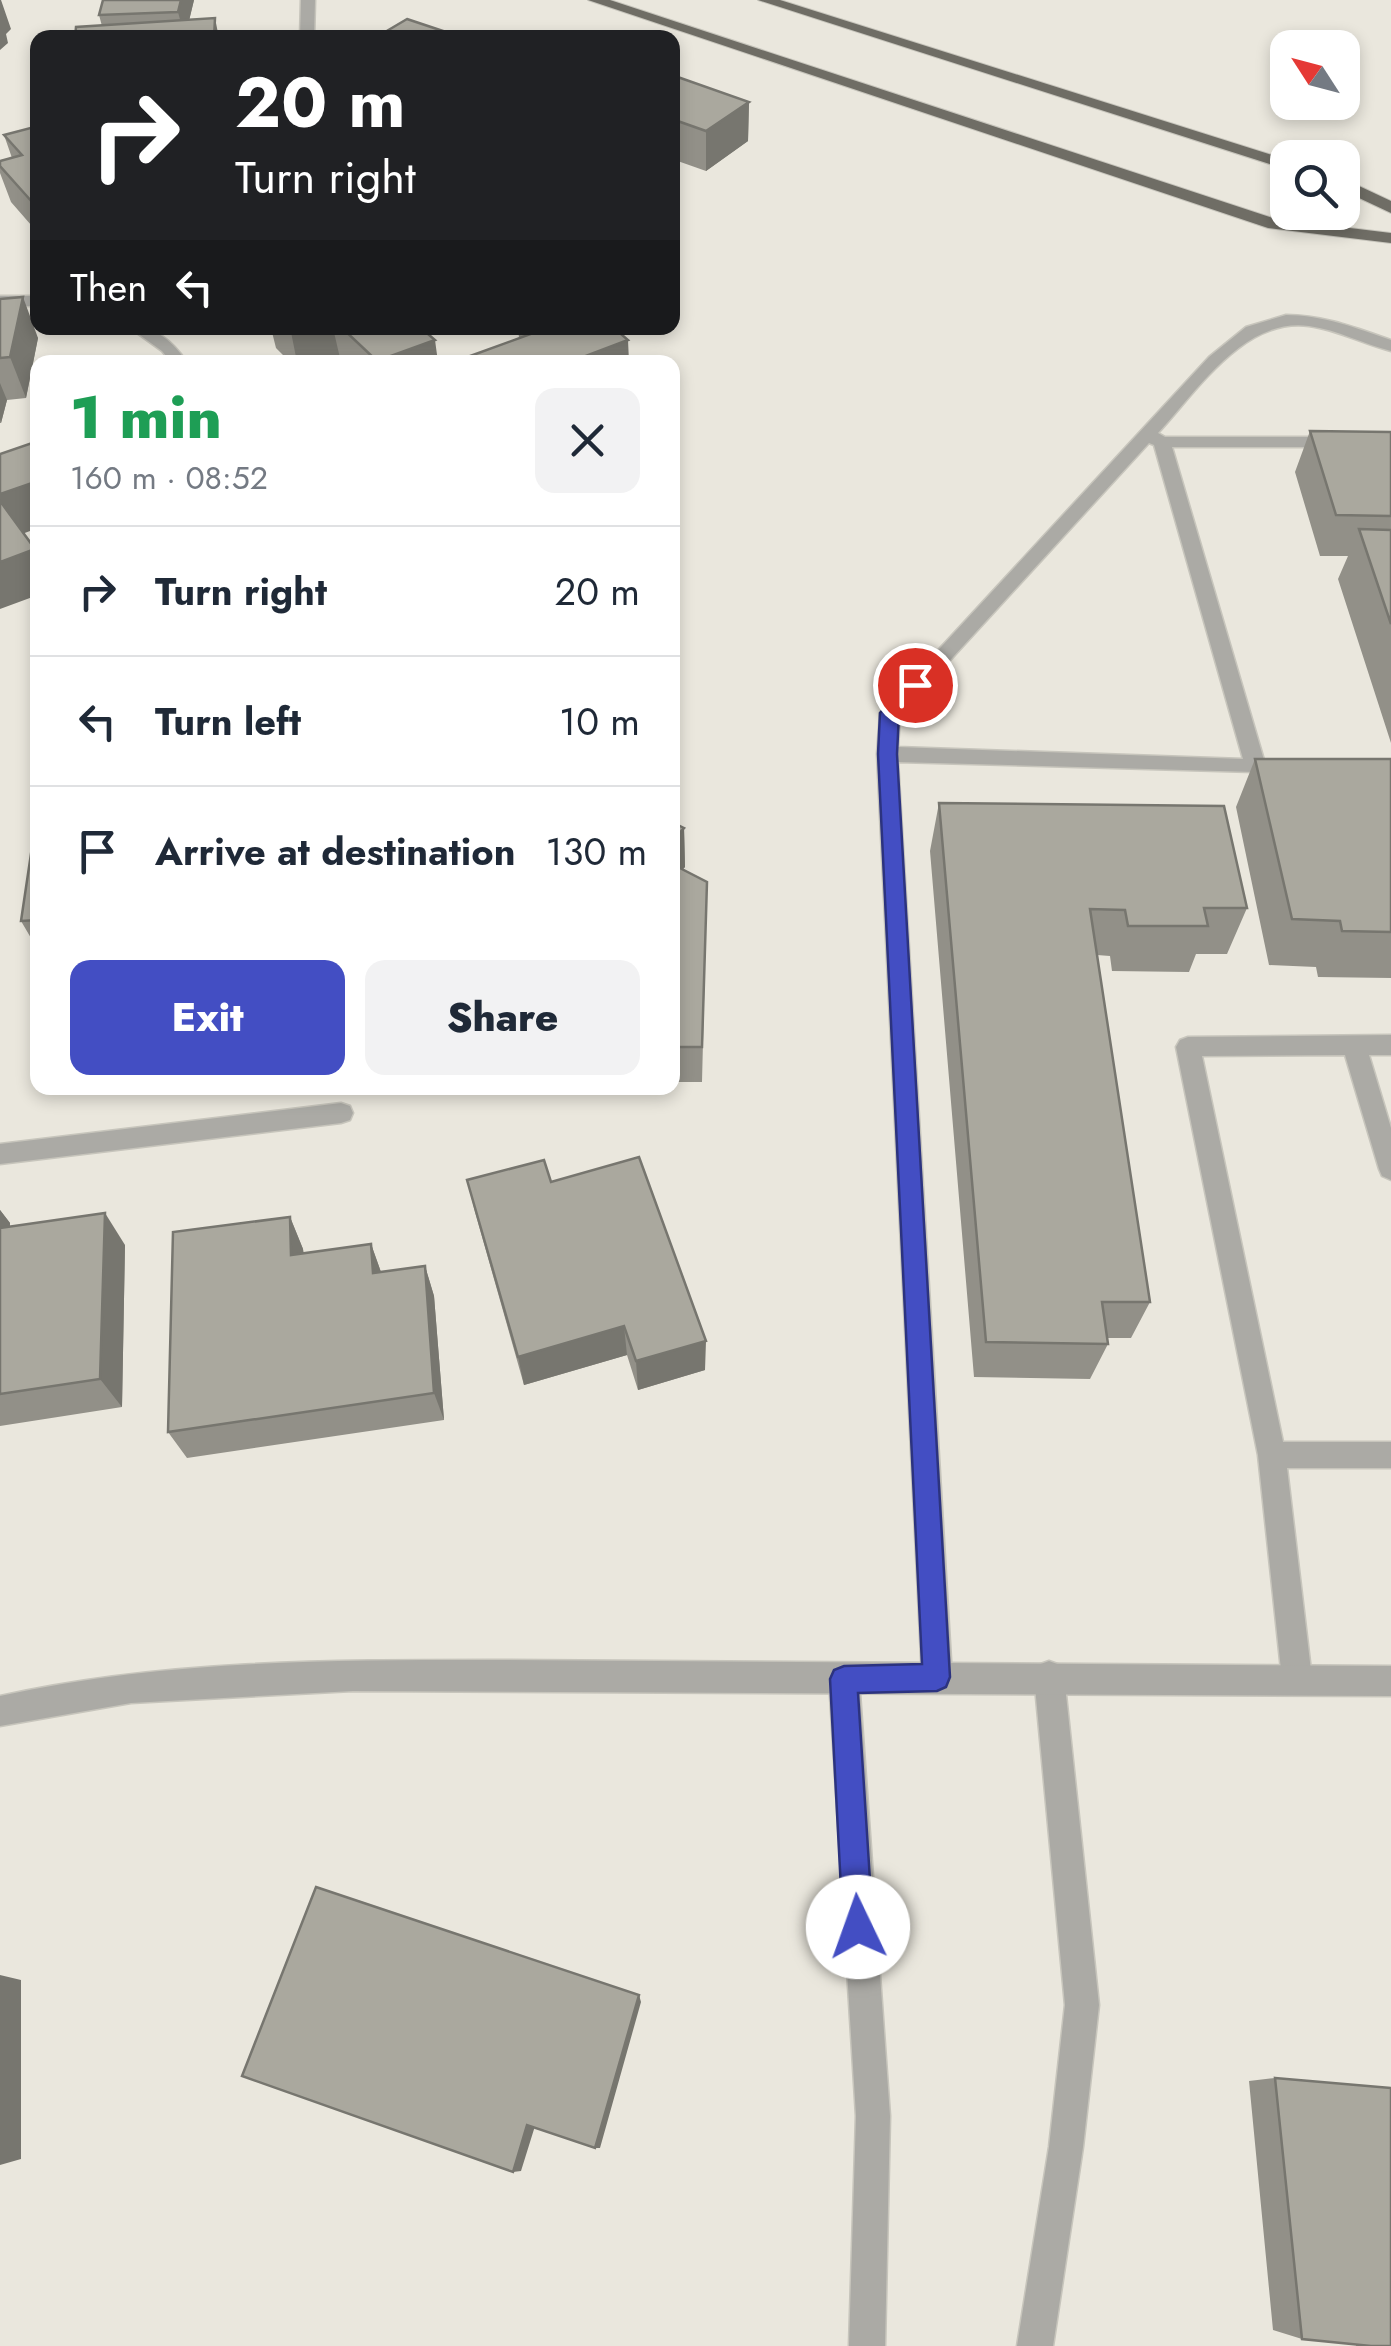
<!DOCTYPE html>
<html lang="en">
<head>
<meta charset="utf-8">
<style>
	:root { --surface:#fff; --page:#f2f2f3; --text:#1f2937; --muted:#747a83; --line:#e0e1e3; --accent:#434ec3 }
	body { margin:0; font-family:Jost,sans-serif; background:var(--page); color:var(--text); height:100vh; display:flex; flex-direction:column; font-size:38px; white-space:nowrap }
	* { box-sizing:border-box; margin:0 }
	p { font-size:32px; color:var(--muted) }
	.icon { flex:none; width:55px; height:55px; fill:none; stroke:currentColor; stroke-width:2; stroke-linecap:round; stroke-linejoin:round }
	.map { position:relative; flex:1; overflow:hidden }
	.drawer { position:absolute; left:30px; top:355px; width:650px; height:740px; display:flex; flex-direction:column; background:var(--surface); border-radius:20px; box-shadow:0 5px 15px #0003 }
	.drawer>* { flex:none }
	.hud { position:absolute; left:30px; top:30px; width:650px; height:305px; border-radius:20px; box-shadow:0 5px 15px #0003; background:#202124; color:#fff; overflow:hidden }
	.needle { width:65px; rotate:306deg }
	.controls { position:absolute; left:1270px; top:30px; display:grid; gap:20px }
	.controls a { display:grid; place-items:center; width:90px; height:90px; border-radius:20px; background:var(--surface); box-shadow:0 5px 15px #0003; font-size:50px }
	.pin { position:absolute; display:grid; place-items:center; width:85px; height:85px; color:#fff; margin:-42px; border:5px solid #fff; border-radius:50%; box-shadow:0 2px 10px #0007 }
	.me { position:absolute; width:110px; margin:-55px; rotate:357deg; stroke-linejoin:round; filter:drop-shadow(0 0 8px #0008) }
	.turn { display:flex; align-items:center; gap:35px; height:210px; padding:0 40px; font-size:45px }
	.turn .icon { width:130px; height:130px; stroke-width:2.5 }
	.turn b { display:block; font-size:70px; line-height:85px }
	.then { display:flex; align-items:center; height:95px; padding:0 40px; background:#0003; gap:20px; font-size:38px }
	.round { display:grid; place-items:center; flex:none; width:105px; height:105px; border-radius:20px; background:var(--page) }
	.overview { display:flex; align-items:center; justify-content:space-between; height:170px; padding:0 40px }
	h1 { font-size:60px; font-weight:800; line-height:75px; color:#1e9e55 }
	.action { display:flex; gap:20px; margin-top:auto; padding:20px 40px }
	.action a { flex:1; height:115px; border-radius:20px; background:var(--accent); color:#fff; font-size:40px; font-weight:800; line-height:115px; text-align:center }
	.action a+a { background:var(--page); color:var(--text) }
	ul { padding:0; list-style:none }
	li { display:flex; align-items:center; gap:30px; height:130px; padding:0 40px; border-top:2px solid var(--line) }
	li div { flex:1 }
	li b { display:block; font-size:38px }
	li em { font-style:normal }
	.map>svg:first-child { display:block }
	.lines { fill:none; stroke-linecap:round; stroke-linejoin:round }
	.service-casing { stroke:#c7c5bc; stroke-width:3 }
	.minor-casing { stroke:#c7c5bc; stroke-width:3 }
	.tertiary-casing { stroke:#c7c5bc; stroke-width:3 }
	.trunk-casing { stroke:#c7c5bc; stroke-width:2 }
	.service { fill:#abaaa5; fill-rule:evenodd }
	.minor { fill:#abaaa5; fill-rule:evenodd }
	.tertiary { fill:#abaaa5; fill-rule:evenodd }
	.trunk { fill:#6f6d65; fill-rule:evenodd }
	.wall { fill:#929088 }
	.shaded-wall { fill:#77766f }
	.building { fill:#aaa89e; stroke:#77766f; stroke-width:2.5 }
	.route { fill:#434ec3; stroke:#2c337f; stroke-width:2.5 }
</style>
</head>
<body>
<div class="map">
<svg width="1391" height="2346" viewBox="0 0 1391 2346">
	<rect width="100%" height="100%" fill="#eae7dd"/>
	<g class="lines">
		<g class="service-casing">
			<path id="service" d="M1286,315C1323,315 1356,328 1391,340V351C1363,344 1338,330 1309,326C1244,317 1197,391 1158,433L1165,437H1391V447H1172L1264,760L1293,763L1296,768L1293,773L898,762L952,1677L948,1688L937,1692L926,1688L922,1677L877,754L880,713L1209,357L1246,327ZM1149,443L1154,445L1243,759L898,747L900,715Z
				M1391,1035V1055H1369L1391,1128V1180L1382,1176L1379,1169L1345,1055L1202,1056L1283,1442H1391V1468H1287L1312,1679L1308,1690L1297,1694L1286,1690L1282,1679L1258,1455L1176,1047L1180,1040L1188,1037Z"/>
		</g>
		<g class="minor-casing">
			<path id="minor" d="M301,0H315L314,38H300Z
				M0,296H38V306H0Z
				M130,328C156,326 172,341 187,362H171L162,351Z
				M341,1103L350,1106L353,1113L350,1120L341,1123L0,1164V1144Z
				M1049,1661L1060,1665L1064,1676L1099,2005L1083,2147L1053,2346H1017L1049,2147L1065,2005L1034,1676L1038,1665Z
				M844,1664L855,1668L859,1679L890,2116L885,2346H849L856,2116L829,1679L833,1668Z"/>
		</g>
		<g class="tertiary-casing">
			<path id="tertiary" d="M507,1660L1391,1666V1696L353,1691L131,1703L0,1726V1696C166,1659 337,1660 507,1660Z"/>
		</g>
		<g class="trunk-casing">
			<path id="trunk" d="M588,0H610L1276,219L1391,233V243L1268,228Z
				M758,0H780L1288,160V170Z
				M1342,178L1391,201V213L1342,190Z"/>
		</g>
		<use href="#service" class="service"/>
		<use href="#minor" class="minor"/>
		<use href="#tertiary" class="tertiary"/>
		<use href="#trunk" class="trunk"/>
	</g>
	<path class="wall" d="M103,0H194L189,20L102,26L99,15Z
		M672,75L749,102L748,141L706,171L672,159Z
		M38,126V233L11,202L0,173V161L12,158L4,135Z
		M0,299L38,338L26,398L7,400L1,423H0Z
		M271,328H429L424,330L438,362H344L340,358L328,362H290L276,348Z
		M518,328H614L629,362H463L462,359L519,338Z
		M1310,431L1391,432V743L1338,579L1348,556H1320L1295,472Z
		M1255,759H1391V978L1318,977L1316,967L1269,965L1236,807Z
		M939,803L1247,908L1227,954H1196L1189,972L1112,971L1110,956L1097,955L1150,1302L1131,1338H1107L1108,1344L1090,1379L974,1377L930,851Z
		M672,822L684,828L685,867L683,869L707,882L702,1082H672Z
		M38,847V950L21,921Z
		M467,1180L551,1182L705,1370L638,1390L627,1355L524,1385L475,1212Z
		M0,1210L10,1223V1227L125,1245L122,1407L0,1426Z
		M290,1217L303,1249L304,1254L371,1244L381,1272L425,1266L434,1296L444,1420L187,1458L168,1432Z
		M1275,2078L1391,2346H1356V2345L1302,2339L1273,2330L1249,2081Z"/>
	<path class="shaded-wall" d="M0,0H1L11,29L6,34L8,43L0,50Z
		M181,0H194L185,38L178,12Z
		M215,18L219,38H214Z
		M749,102L748,141L706,171V131Z
		M23,297L38,338L26,398L10,357Z
		M303,328H333L340,358L328,362H297L291,332Z
		M435,340L438,362H377V361Z
		M628,340L629,362H570Z
		M0,383L7,400L1,423L0,419Z
		M38,481V528L14,537L0,504V494Z
		M35,549L38,555V595L0,609V562Z
		M684,828L685,867L672,880V841Z
		M0,1210L10,1223L8,1262L0,1251Z
		M105,1213L125,1245L122,1407L100,1379Z
		M290,1217L303,1249L305,1286L291,1255Z
		M371,1244L382,1275L373,1273Z
		M425,1266L434,1296L444,1420L434,1393Z
		M624,1326L627,1355L524,1385L518,1357Z
		M706,1341L705,1370L638,1390L636,1361Z
		M0,1975L21,1980V2159L0,2165Z
		M639,1995L641,2002L600,2148H595Z
		M527,2125L535,2126L521,2171L513,2172Z"/>
	<path class="building" d="M103,0H181L178,12L99,15Z
		M215,18L214,38H75L76,27Z
		M407,19L464,38H375Z
		M672,75L749,102L706,131L672,119Z
		M38,126V202L33,203L0,166V161L22,155L4,135Z
		M23,297L10,357L0,358V299Z
		M286,328H303L291,332Z
		M342,328H421L435,340L377,361Z
		M547,328H614L628,340L570,362H466L462,359Z
		M1310,431L1391,432V516L1336,515Z
		M38,441V481L0,494V454Z
		M0,501L35,549L0,562Z
		M1359,529L1391,530V624Z
		M1255,759H1391V932L1342,931L1340,921L1292,919Z
		M939,803L1224,806L1247,908H1204L1208,926H1128L1125,910L1090,909L1150,1302H1102L1108,1344L986,1342Z
		M672,822L684,828L672,841Z
		M32,847H38V920L21,921Z
		M672,864L707,882L702,1047H672Z
		M639,1157L706,1341L636,1361L624,1326L518,1357L467,1180L544,1160L551,1182Z
		M105,1213L100,1379L0,1394V1228Z
		M290,1217L291,1255L371,1244L373,1273L425,1266L434,1393L168,1432L173,1232Z
		M316,1887L639,1995L595,2148L527,2125L513,2172L242,2076Z
		M1275,2078L1391,2088V2346H1371L1302,2339Z"/>
	<path class="route" d="M915,679L924,685L899,714L897,754L950,1677L946,1687L937,1691L858,1693L873,1927L869,1938L858,1942L848,1938L843,1927L830,1679L834,1670L844,1666L922,1664L878,754L880,713L909,681Z"/>
</svg>
<div class="controls">
<a><svg class="needle" viewBox="-14 -14 28 28"><path d="M0-13l5 13h-10z" fill="#e53935"/><path d="M0 13l5-13h-10z" fill="#747a83"/></svg></a>
<a><svg class="icon" aria-label="search" viewBox="0 0 24 24"><circle cx="10" cy="10" r="6"/><path d="M15 15l6 6"/></svg></a>
</div>
<div class="pin" style="left:915px;top:685px;background:#d93025"><svg class="icon" aria-label="arrive" viewBox="0 0 24 24"><path d="M6 21V4h12l-3 4 3 4H6"/></svg></div>
<svg class="me" style="left:858px;top:1927px" viewBox="-20 -20 40 40"><circle r="19" fill="#fff"/><path d="M0-13L10 11 0 6-10 11z" fill="#434ec3"/></svg>
<div class="hud">
<div class="turn"><svg class="icon" aria-label="right" viewBox="0 0 24 24"><path d="M7 20v-9h11M14 6l5 5-5 5"/></svg><div><b>20 m</b>Turn right</div></div>
<div class="then">Then<svg class="icon" aria-label="left" viewBox="0 0 24 24"><path d="M17 20v-9H6M10 6l-5 5 5 5"/></svg></div>
</div>
<section class="drawer">
<div class="overview"><div><h1>1 min</h1><p>160 m · 08:52</p></div><a class="round"><svg class="icon" aria-label="close" viewBox="0 0 24 24"><path d="M6 6l12 12M18 6L6 18"/></svg></a></div>
<ul>
<li><svg class="icon" aria-label="right" viewBox="0 0 24 24"><path d="M7 20v-9h11M14 6l5 5-5 5"/></svg><div><b>Turn right</b></div><em>20 m</em></li>
<li><svg class="icon" aria-label="left" viewBox="0 0 24 24"><path d="M17 20v-9H6M10 6l-5 5 5 5"/></svg><div><b>Turn left</b></div><em>10 m</em></li>
<li><svg class="icon" aria-label="arrive" viewBox="0 0 24 24"><path d="M6 21V4h12l-3 4 3 4H6"/></svg><div><b>Arrive at destination</b></div><em>130 m</em></li>
</ul>
<div class="action"><a>Exit</a><a>Share</a></div>
</section>
</div>
</body>
</html>
